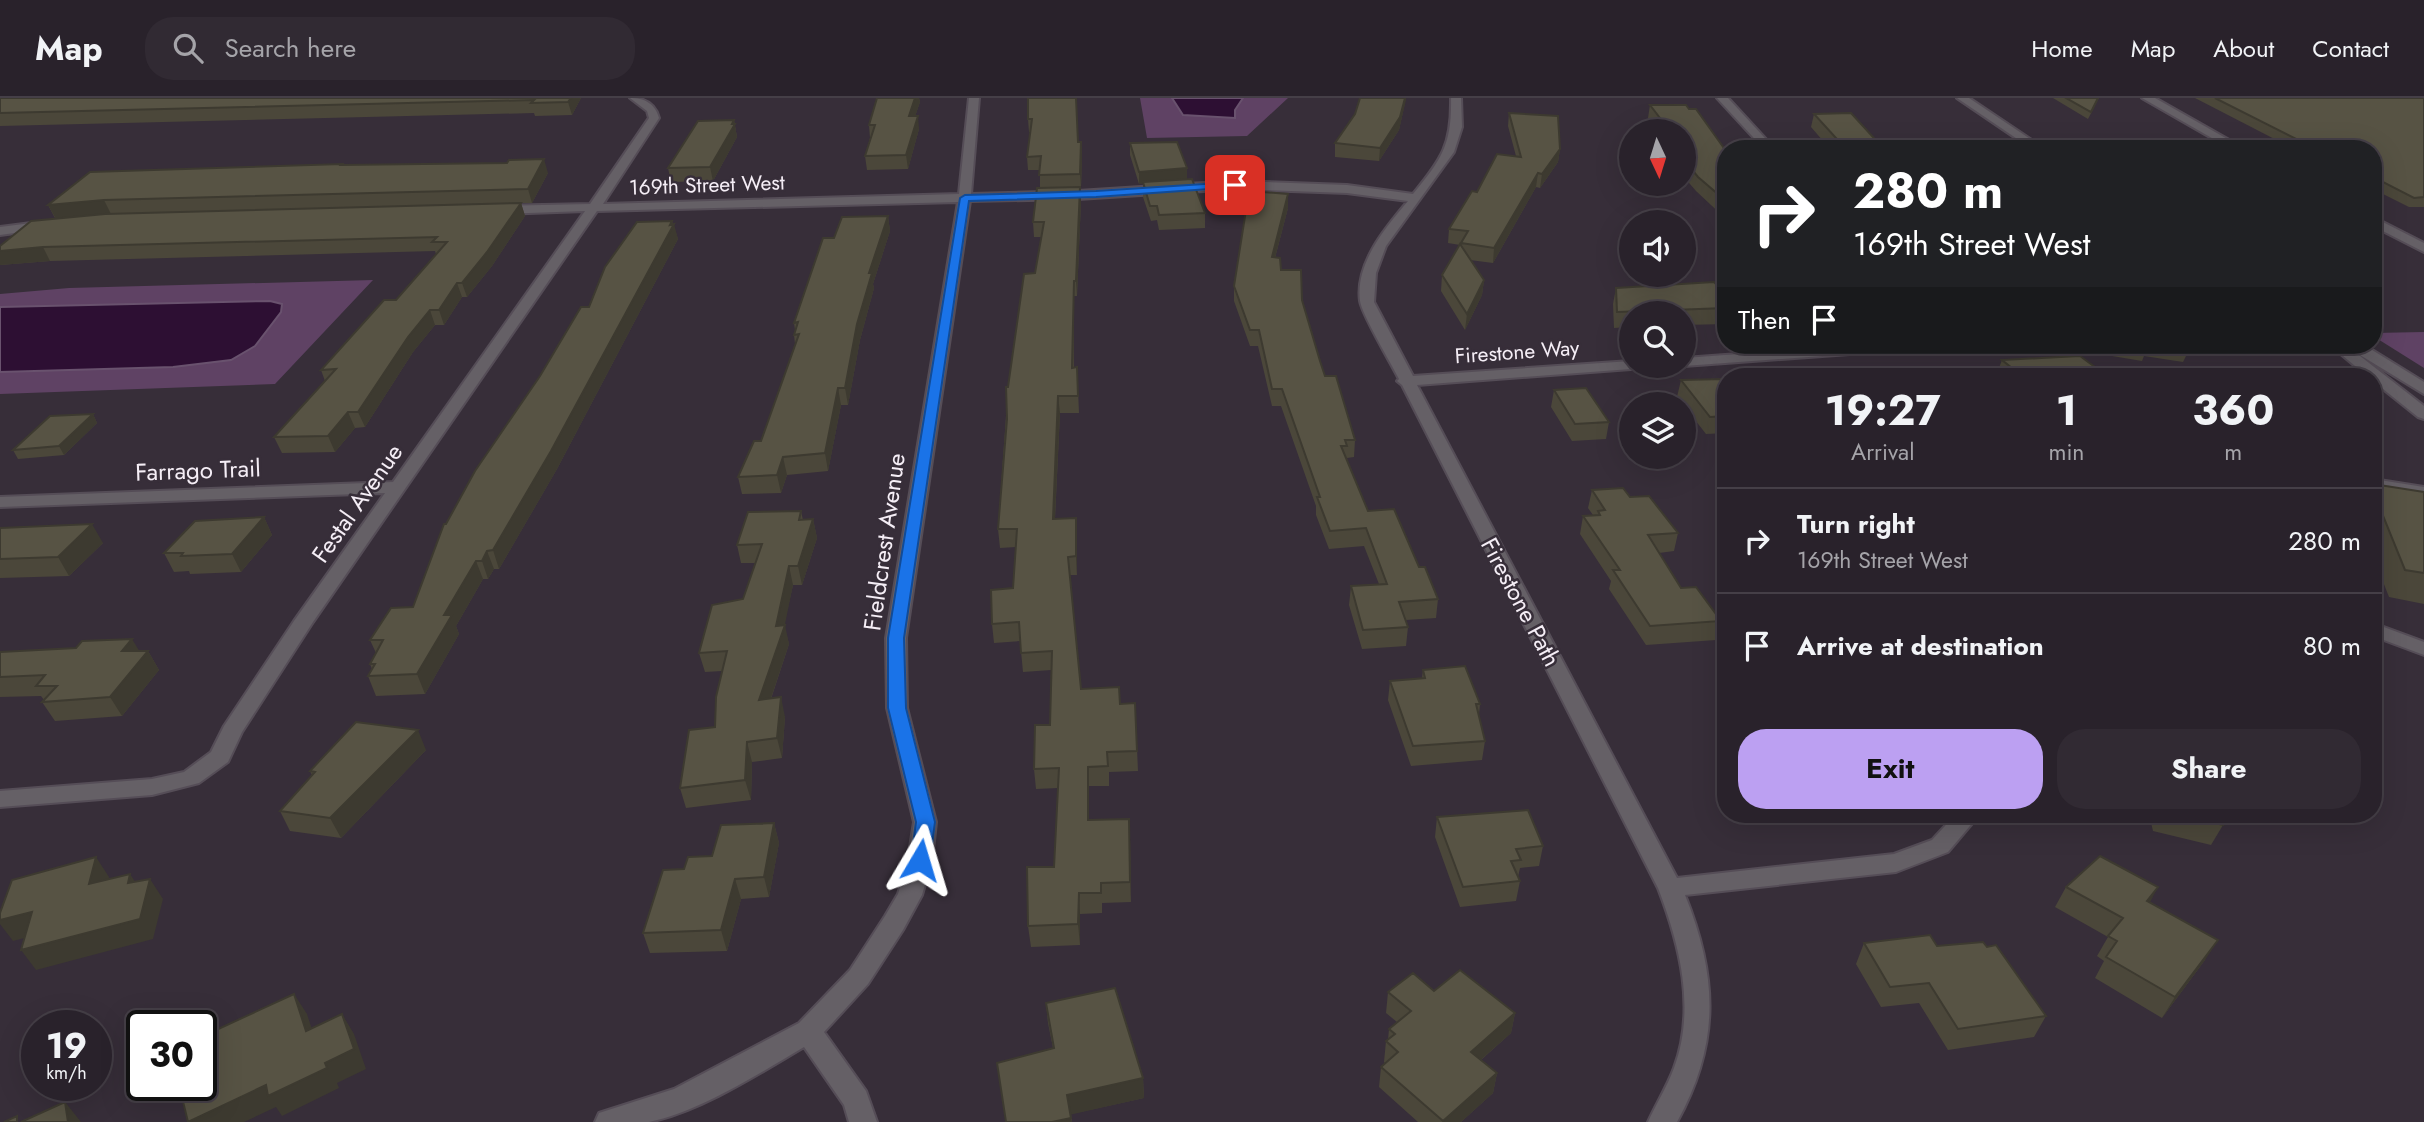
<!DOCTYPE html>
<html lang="en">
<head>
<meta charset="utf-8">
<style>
	:root { --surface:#29222b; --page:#312a33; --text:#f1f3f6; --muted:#a5a4a9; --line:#453f47; --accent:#bca0f2 }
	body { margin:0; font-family:Jost,sans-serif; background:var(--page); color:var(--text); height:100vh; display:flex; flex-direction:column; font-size:26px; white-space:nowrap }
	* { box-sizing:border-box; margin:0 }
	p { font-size:23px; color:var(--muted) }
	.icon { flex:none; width:38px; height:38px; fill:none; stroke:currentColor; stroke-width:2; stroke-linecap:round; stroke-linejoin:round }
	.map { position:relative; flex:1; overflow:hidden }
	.panel { position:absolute; left:1717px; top:270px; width:665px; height:455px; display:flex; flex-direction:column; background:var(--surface); border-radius:28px; box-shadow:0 7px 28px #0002,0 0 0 2px var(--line) }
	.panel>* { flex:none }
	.top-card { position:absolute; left:1717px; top:42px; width:665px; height:214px; border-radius:28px; box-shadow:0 7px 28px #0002,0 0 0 2px var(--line); background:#202124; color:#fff; overflow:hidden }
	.needle { width:46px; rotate:176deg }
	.buttons { position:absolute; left:1619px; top:21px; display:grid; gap:14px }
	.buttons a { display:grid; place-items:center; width:77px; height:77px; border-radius:50%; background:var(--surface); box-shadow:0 7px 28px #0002,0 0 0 2px var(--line); font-size:35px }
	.speed { position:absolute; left:21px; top:912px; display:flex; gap:14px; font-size:35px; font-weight:700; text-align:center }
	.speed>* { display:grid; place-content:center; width:91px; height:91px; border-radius:50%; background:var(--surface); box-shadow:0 7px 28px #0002,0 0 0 2px var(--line); line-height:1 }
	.speed small { font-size:18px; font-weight:400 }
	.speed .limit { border:4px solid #111; border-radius:10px; background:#fff; color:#111 }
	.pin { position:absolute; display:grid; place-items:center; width:60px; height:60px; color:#fff; margin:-30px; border-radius:14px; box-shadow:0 4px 10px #0006 }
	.me { position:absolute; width:77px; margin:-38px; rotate:7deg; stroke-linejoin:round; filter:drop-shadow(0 0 5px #0008) }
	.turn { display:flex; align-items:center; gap:24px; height:147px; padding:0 21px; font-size:32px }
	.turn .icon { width:91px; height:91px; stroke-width:2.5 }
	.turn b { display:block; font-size:49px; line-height:60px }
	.then { display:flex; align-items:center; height:66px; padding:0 21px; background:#0003; gap:14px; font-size:26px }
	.eta { display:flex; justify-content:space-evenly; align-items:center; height:119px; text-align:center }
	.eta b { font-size:42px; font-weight:700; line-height:49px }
	.button { display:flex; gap:14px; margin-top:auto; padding:14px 21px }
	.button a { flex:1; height:80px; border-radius:28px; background:var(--accent); color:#111; font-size:28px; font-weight:700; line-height:80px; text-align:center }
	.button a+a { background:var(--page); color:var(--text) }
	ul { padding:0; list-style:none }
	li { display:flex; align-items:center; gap:21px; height:105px; padding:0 21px; border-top:2px solid var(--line) }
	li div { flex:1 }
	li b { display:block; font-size:26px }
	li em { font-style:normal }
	header { display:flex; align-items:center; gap:42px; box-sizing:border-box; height:98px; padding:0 35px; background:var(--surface); border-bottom:2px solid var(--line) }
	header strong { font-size:33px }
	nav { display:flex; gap:38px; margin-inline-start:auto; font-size:24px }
	.search { width:490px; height:63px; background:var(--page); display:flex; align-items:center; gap:18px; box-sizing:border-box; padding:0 24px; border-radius:28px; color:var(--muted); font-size:26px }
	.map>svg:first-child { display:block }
	.green { fill:#5f4264 }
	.water { fill:#2d0f33; stroke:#69526e; stroke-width:2 }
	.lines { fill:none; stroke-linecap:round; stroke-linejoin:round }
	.service-casing { stroke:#554d57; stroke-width:4 }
	.minor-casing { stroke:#554d57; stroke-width:4 }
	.tertiary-casing { stroke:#554d57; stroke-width:4 }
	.service { fill:#656066; fill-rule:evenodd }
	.minor { fill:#656066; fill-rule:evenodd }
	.tertiary { fill:#656066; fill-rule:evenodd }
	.wall { fill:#4b473a }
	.shaded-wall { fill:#3d3a30 }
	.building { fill:#575344; stroke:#3d3a30; stroke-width:2 }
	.route { fill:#1a73e8; stroke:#114b97; stroke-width:2 }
	.labels { text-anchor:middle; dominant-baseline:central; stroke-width:5; stroke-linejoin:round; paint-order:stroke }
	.far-street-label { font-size:21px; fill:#f5eef6; stroke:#372e39 }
	.street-label { font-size:24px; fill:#f5eef6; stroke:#372e39 }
</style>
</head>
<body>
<header>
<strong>Map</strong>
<div class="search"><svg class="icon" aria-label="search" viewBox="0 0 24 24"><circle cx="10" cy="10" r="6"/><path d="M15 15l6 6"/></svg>Search here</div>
<nav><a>Home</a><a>Map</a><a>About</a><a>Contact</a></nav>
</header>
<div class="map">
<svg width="2424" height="1024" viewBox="0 0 2424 1024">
	<rect width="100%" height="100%" fill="#372e39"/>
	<path class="green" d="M1140,0H1172L1184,17L1235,20V12L1243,0H1288L1247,38L1147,40Z
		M373,182L275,286L0,296V274L173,269L231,262L282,206L270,203L0,209V196L69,190Z
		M2424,234V270L2373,238V235Z"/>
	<path class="water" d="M1172,0H1243L1235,12V20L1183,17Z
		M270,203L282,206L281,214L255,248L231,262L173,269L0,274V209Z"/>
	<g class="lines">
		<g class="service-casing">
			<path id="service" d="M2373,381L2424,389V399L2373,391Z
				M2373,525L2424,544V557L2373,538Z"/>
		</g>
		<g class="minor-casing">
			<path id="minor" d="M630,0C644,0 655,5 659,20L603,106L959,96L969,0H979L971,96L1078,93L1235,83L1347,87L1413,96C1442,61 1452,46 1451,0H1461L1462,29L1454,54L1386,148L1376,175L1374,204L1413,278L1631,263V268H1638L1631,271L1417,287L1677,780L1894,756L1932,742L1956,716H1980L1948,754L1896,774L1685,797C1718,879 1720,946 1677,1024H1648C1656,1006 1667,989 1674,970C1696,911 1680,847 1658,790L1402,287L1397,283L1399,281C1391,265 1362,217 1360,203C1355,165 1386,129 1408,103L1347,95L1235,91L1078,101L970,103L906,540L907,610L936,724L932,762L922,797L903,832L868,886L824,934L866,993L877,1024H849L844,1007L804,949C758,976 701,1013 649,1024C632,1024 612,1024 595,1024L599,1015L674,991L799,925L850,872L885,818L898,796L908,762L914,724L887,610L886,540L958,104L597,113L313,524L242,634L228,664L199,685L152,697L0,709V693L152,681L184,674L211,654L224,628L294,523L385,395L0,409V399L393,384L585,113L497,116L491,112L497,108L590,106L649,20L647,13Z
				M1717,0H1728L1775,51H1764Z
				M2142,0H2155L2245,51H2231Z
				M2373,119L2424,145V154L2373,128Z
				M47,123L51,124V130L0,137V129Z
				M1861,247H1925L1918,251L1684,268H1681H1684V260Z"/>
		</g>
		<g class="tertiary-casing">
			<path id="tertiary" d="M1957,0H1969L2045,51H2032Z
				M2330,247H2364L2424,284V296L2355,254L2424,308V321L2418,319L2373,283V278H2367Z"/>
		</g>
		<use href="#service" class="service"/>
		<use href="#minor" class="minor"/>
		<use href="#tertiary" class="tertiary"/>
	</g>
	<path class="wall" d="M0,0H581L572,17L535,18L534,15L0,28Z
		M877,0H919L920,4L915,18L919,31L908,71L867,72L865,58L870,40L869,27Z
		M1028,0L1078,44H1081L1082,58L1081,90H1080L1081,103L1077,198H1074V270L1077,269L1079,315H1060L1055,421L1076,420L1077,477H1070L1081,591L1120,606L1135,605L1138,673L1109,674V688H1089V722L1130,741L1131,804L1102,805V815L1080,816V847L1031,849L1028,828L1054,769L1058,690L1036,691L1034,671L1050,627L1051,572L1023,574L1020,543L994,545L992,526L1013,490L1016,449L1000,450L998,431L1008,289L1035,175L1042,139H1034L1033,124L1040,90V72H1028L1027,59L1030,34H1029L1028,21Z
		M1359,0H1406L1399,32L1379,63L1335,59V45L1355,16L1359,2Z
		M2053,0H2099L2088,21Z
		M2195,0H2424V109H2409L2373,91V51H2294Z
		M1650,7L1726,53V121L1696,93L1684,79V33H1658L1648,20Z
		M1509,15L1560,51L1558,64L1540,90L1536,89L1493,165L1470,162L1484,182L1482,197L1465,232L1441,193L1442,177L1460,147L1448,145L1449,131L1477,94L1516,58L1508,28Z
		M1814,16L1884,51H1830L1811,29Z
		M734,22L737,39L713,83L671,84L668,70Z
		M1130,45L1187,70V81L1205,115V130L1159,132L1157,122L1151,123L1143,99V85L1139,86L1130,57Z
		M343,67L548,75L532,105H521L525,118L492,168L467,199H462L444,227H435L413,254L365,329L355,330L335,354L282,355L274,339L325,283L321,272L396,202L436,156L435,153L50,163L0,167V148L55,120L48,107Z
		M1288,110L1275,160L1281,172L1302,202L1325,278L1355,342L1354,359L1347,360V361L1368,413L1419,469L1438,501L1436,520L1406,522L1408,529L1406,548L1362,551L1349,507L1351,488L1379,486L1364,448L1329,451L1316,417V408L1281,308H1272L1258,248H1250L1234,203V188Z
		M888,118L890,133L873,186L874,190L860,242L848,307H841L828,373L787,377L781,395L742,396L738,379L761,343L795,246L794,237L795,232L794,225L834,140Z
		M672,123L678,141L557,371L499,471H494L488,481H483L456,528L459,536L425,596L376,598L368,578L372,571L370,566L376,555L370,542L413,509L446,426L589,209Z
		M1616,190L1726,196V226L1684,227V215H1631V229L1614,230L1613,206Z
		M2091,247H2190L2191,248L2183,264L2144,258L2142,263L2094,255Z
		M2002,262L2107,278H1996Z
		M1725,281L1726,335L1706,336L1677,299L1681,282Z
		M1554,292L1609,324L1606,341L1572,343L1551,309Z
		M93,316L97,325L64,357L18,361L13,352Z
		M2373,386L2424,394V506L2389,499L2373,458Z
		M1592,392L1630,399L1678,435L1674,453L1659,455L1681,490L1721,523L1716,542L1646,547L1609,491L1611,483L1580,436L1583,418L1593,417L1588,410Z
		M801,413L803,422L813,421L817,440L802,487H793L784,527L789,546L771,601L785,619L782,660L752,664L751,702L686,710L680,690L715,629L722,573L705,574L699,555L743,501L755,465H741L737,447Z
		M264,419L272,437L241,474L190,476L189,473L174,474L164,455Z
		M0,430L103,445L69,478L0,480Z
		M148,553L159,572L122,618L55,623L42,604L44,602L41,598L0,599V554Z
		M1423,572L1480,606L1479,617L1485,643L1482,662L1411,668L1388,602L1390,583L1422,580Z
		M1726,602V638L1715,622L1721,603Z
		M426,652L341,740L290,733L280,713L312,677L310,673Z
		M2149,716H2220L2223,727L2211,747L2153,733Z
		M1437,719L1543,748L1539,768L1520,770L1518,779L1520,783L1516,803L1460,809L1435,739Z
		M774,725L779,745L769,799L741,801L727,853L650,855L643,835L684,771L712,758Z
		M2066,789L2149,805L2205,862L2162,920L2095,880L2104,863L2097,858L2108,839L2055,809Z
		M1864,845L1987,849L2046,918L2034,939L1948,952L1919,905L1881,909L1856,866Z
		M1434,893L1515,915L1511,935L1481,962L1497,975L1493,995L1461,1024H1418L1379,989L1381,969L1385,965L1384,964L1386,943L1388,942L1389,931L1397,924L1386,915L1388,894Z
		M1046,905L1143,980L1144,1000L1071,1016L1072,1024H1006L1053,950L1048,925Z"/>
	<path class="shaded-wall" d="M571,0H581L572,17L568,4Z
		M914,0H919L920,4L911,31L909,18Z
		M1405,0H1406V2L1399,32L1379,63L1380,50Z
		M918,18L919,31L908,71L906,57Z
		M734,22L737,39L713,83L710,69Z
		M1081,44L1082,58L1081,90L1080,76Z
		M1560,51L1558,64L1540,90L1542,76Z
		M544,61L548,75L532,105L528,91Z
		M1187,70V82L1139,86V74Z
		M1538,75L1536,89L1493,165L1494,150Z
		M1080,89L1081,103L1077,198L1076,183Z
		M1288,96V110L1271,175L1272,159Z
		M104,102L111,116L56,121L48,107Z
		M521,105L525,118L492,168L467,199L462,185Z
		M888,118L890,133L873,186L874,190L860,242L848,307L845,290L857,226L869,175Z
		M672,123L673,128L674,126L678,141L557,371L499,471L493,452Z
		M43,149L50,163L0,167V153Z
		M1484,182L1482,197L1465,232L1467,216Z
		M1074,183V198L1073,286L1072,270Z
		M457,185L462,199L444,227L439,212Z
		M430,212L435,227L413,254L365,329L358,314L408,239Z
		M838,290L841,307L828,373L825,355Z
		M1058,298L1060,315L1054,439L1053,421Z
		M348,314L355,330L335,354L328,338Z
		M93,316L97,325L64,357L59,348Z
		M783,359L787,377L781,395L777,377Z
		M264,419L272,437L241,474L232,456Z
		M1076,420L1077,438V477L1076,458Z
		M813,421L817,440L802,487L798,468Z
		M92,426L103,445L69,478L58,459Z
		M487,453L494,471L488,481L482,463Z
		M476,463L483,481L456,528L459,536L425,596L417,576L444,517Z
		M789,468L793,487L784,531L785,527L789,546L764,621L759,602Z
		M132,541L143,559L148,553L159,572L122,618L110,599L122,553Z
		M781,599L785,619L782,660L777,640Z
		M418,632L426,652L341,740L330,720Z
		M747,644L752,664L751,702L745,682Z
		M1088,669L1089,688V742L1088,722Z
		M1129,721L1130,741L1131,804L1130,784Z
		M774,725L779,745L769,799L764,779Z
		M96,759L109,779L102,806L89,786Z
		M130,776L143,796L128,785Z
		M150,781L163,801L153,841L36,872L21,852Z
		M735,781L741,801L727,853L721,832Z
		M2158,789L2147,810V803Z
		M1079,795L1080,816V847L1078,826Z
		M32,814L47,834L13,843L0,826V822Z
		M2218,842L2205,862L2162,920L2175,899Z
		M294,896L307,916L319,953L306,933Z
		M1515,915L1511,935L1467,974L1471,954Z
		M342,916L354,936L366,971L337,985L339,990L282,1018L276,1009L244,1024H188L266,987L325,965Z
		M1497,975L1493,995L1461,1024H1443V1023Z
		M1143,980L1144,1000L1069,1017L1067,997Z
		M65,1004L81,1024H68Z
		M1071,1020L1072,1024H1052Z"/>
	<path class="building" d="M0,0H571L568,4L531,5L534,2L0,15Z
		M877,0H915L909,18H918L906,57L865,58L875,27H869Z
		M1028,0H1076L1078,44H1081L1080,76L1039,77L1041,58L1027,59L1032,21H1028Z
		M1360,0H1405L1400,19L1380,50L1335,45L1355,16Z
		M2066,0H2098L2091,14Z
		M2215,0H2424V99L2414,100L2373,79V51H2316Z
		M1650,7H1686L1689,11H1696L1726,53V103L1698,79L1684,62V33H1670Z
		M1509,15L1558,18L1560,51L1542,76L1538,75L1494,150L1461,145L1468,133L1449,131L1472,93L1477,94L1497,56L1521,59Z
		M1851,15L1884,51H1846L1814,16Z
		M734,22L732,26H735L710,69L668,70L698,23Z
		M1177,44L1187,70L1139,74L1130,45Z
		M544,61L528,91L104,102L48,107L90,74L342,66L341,67L507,65L509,62Z
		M1192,81L1205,115L1159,117L1157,108H1150L1143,84Z
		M1080,89L1076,183H1074L1072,270L1077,269L1078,298H1058L1053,421L1076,420V458L1068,459L1081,591L1119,589L1120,606L1135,605L1137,653L1107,654L1108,668L1088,669V722L1129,721L1130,784L1101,785V795H1079L1078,826L1028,828L1027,769H1054L1059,670L1034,671L1035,627H1050L1052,553L1021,555L1019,524L992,526L991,492L1013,490L1017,431H998L1007,321L1006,289H1008L1024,176L1035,175L1044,124H1033L1037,90Z
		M1249,93L1288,96L1272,159L1280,160L1281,172H1301L1302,202L1320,263L1325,278H1336L1355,342H1345L1347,348H1341L1368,413L1394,411L1419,469H1425L1438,501L1399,504L1408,529L1363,532L1351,488L1387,486L1366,430L1330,433L1317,399H1320L1282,291H1272L1259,232H1250L1234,188Z
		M521,105L487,154L462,185H457L439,212H430L408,239L358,314H348L328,338L274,339L336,271L321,272L384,202H396L447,144H432L437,139L43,149L0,153V148L31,123L105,116Z
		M888,118L869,175H872L857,226L845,290H838L825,355L783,359L777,377L738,379L754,343H761L799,236L794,237L798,224L794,225L823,140H834L842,119Z
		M672,123L670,127L674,126L551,353L493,452L487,453L482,463H476L444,517H452L417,576L368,578L375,566H370L383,542H370L391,510L413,509L444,426H446L475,373L540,278L581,209H589L605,169L637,124Z
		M1460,146L1484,182L1467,216L1442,177Z
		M1714,184L1726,196V210L1617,214L1616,190Z
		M2080,258L2107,278H2022L2002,262Z
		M1725,281L1726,318L1710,319L1681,282Z
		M1586,290L1609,324L1575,326L1554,292Z
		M93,316L59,348L13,352L50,318Z
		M2373,386L2424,394V475L2405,472L2373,393Z
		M1623,390L1630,399L1649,398L1678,435L1648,437L1681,490L1696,489L1721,523L1650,528L1613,472H1620L1583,418L1600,417L1598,413L1605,412L1592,392Z
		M801,413L799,422L813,421L798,468H789L776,528L785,527L759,602L781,599L777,640L747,644L745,682L680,690L689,632L715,629L716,599L727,553L699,555L712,507L743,501L762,446L737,447L748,414Z
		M264,419L232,456L181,458L183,455H164L195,423Z
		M92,426L58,459L0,461V430Z
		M132,541L122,553H148L110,599L42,604L57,588H36L45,577L0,579V554L76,550L82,543Z
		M1465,568L1480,606H1476L1485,643L1413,648L1390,583L1425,580L1423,572Z
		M1726,602V610L1721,603Z
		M356,624L418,632L330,720L280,713L315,674L310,673Z
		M1528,712L1543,748L1516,751L1521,762L1511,763L1520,783L1463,789L1437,719Z
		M2175,716H2220L2223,727Z
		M774,725L764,779L735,781L721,832L643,835L663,772L684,771L688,759L712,758L721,727Z
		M2100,758L2158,789L2147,803L2218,842L2175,899L2106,859L2117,843L2108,838L2123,820L2066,789Z
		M96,759L89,786L130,776L128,785L150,781L140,821L21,852L32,814L0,822V815L12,782Z
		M1930,837L1937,848L1983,844L1987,849L1996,847L2046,918L1958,931L1929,885L1890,889L1864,845Z
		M1460,872L1515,915L1471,954L1497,975L1443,1023L1381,969L1398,954L1386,943L1395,936L1389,931L1411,913L1388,894L1413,875L1434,893Z
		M1115,890L1143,980L1067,997L1071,1020L1052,1024H1006L997,965L1054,950L1046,905Z
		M294,896L306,933L342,916L354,951L325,965L327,970L268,998L266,987L188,1024L179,987H201V939Z
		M65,1004L68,1024H21Z
		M17,1018V1024H4Z"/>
	<path class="route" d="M1235,84L1240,87L1238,89L1096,99L969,103L904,540L906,610L935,724L930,762L927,767L920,769L913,767L911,762L916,724L888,610V540L960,100L965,97L1096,93Z"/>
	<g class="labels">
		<g class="far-street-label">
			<text transform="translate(707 87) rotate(-2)">169th Street West</text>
			<text transform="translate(1517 254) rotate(-4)">Firestone Way</text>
		</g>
		<g class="street-label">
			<text transform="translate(198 372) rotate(-2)">Farrago Trail</text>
			<text transform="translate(357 405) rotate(-55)">Festal Avenue</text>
			<text transform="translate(884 444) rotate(-82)">Fieldcrest Avenue</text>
			<text transform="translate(1521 504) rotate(62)">Firestone Path</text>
		</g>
	</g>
</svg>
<div class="buttons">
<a><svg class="needle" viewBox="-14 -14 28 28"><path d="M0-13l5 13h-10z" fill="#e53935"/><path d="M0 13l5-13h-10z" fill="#a5a4a9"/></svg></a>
<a><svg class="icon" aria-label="sound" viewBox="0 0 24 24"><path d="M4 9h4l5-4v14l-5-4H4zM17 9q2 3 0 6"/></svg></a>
<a><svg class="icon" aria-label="search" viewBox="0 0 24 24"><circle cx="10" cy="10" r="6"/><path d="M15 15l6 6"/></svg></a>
<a><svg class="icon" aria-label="layers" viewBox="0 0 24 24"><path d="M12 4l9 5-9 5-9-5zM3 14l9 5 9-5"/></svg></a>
</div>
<div class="speed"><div>19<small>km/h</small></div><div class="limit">30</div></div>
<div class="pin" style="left:1235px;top:87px;background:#d93025"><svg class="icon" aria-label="arrive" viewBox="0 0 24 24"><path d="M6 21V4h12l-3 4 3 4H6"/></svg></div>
<svg class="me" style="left:920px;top:762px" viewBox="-20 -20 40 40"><path d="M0-17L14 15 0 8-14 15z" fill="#1a73e8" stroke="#fff" stroke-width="4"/></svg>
<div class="top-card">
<div class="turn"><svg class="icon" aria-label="right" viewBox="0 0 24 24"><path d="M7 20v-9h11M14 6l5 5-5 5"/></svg><div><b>280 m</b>169th Street West</div></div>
<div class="then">Then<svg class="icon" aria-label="arrive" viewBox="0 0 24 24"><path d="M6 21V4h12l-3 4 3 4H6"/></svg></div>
</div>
<section class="panel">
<div class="eta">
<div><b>19:27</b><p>Arrival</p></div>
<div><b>1</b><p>min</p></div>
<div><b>360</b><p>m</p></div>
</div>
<ul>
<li><svg class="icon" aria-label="right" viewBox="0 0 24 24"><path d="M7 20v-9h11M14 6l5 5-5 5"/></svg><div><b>Turn right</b><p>169th Street West</p></div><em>280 m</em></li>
<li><svg class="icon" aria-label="arrive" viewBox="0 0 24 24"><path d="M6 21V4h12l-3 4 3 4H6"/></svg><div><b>Arrive at destination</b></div><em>80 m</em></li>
</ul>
<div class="button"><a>Exit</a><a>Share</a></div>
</section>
</div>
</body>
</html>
